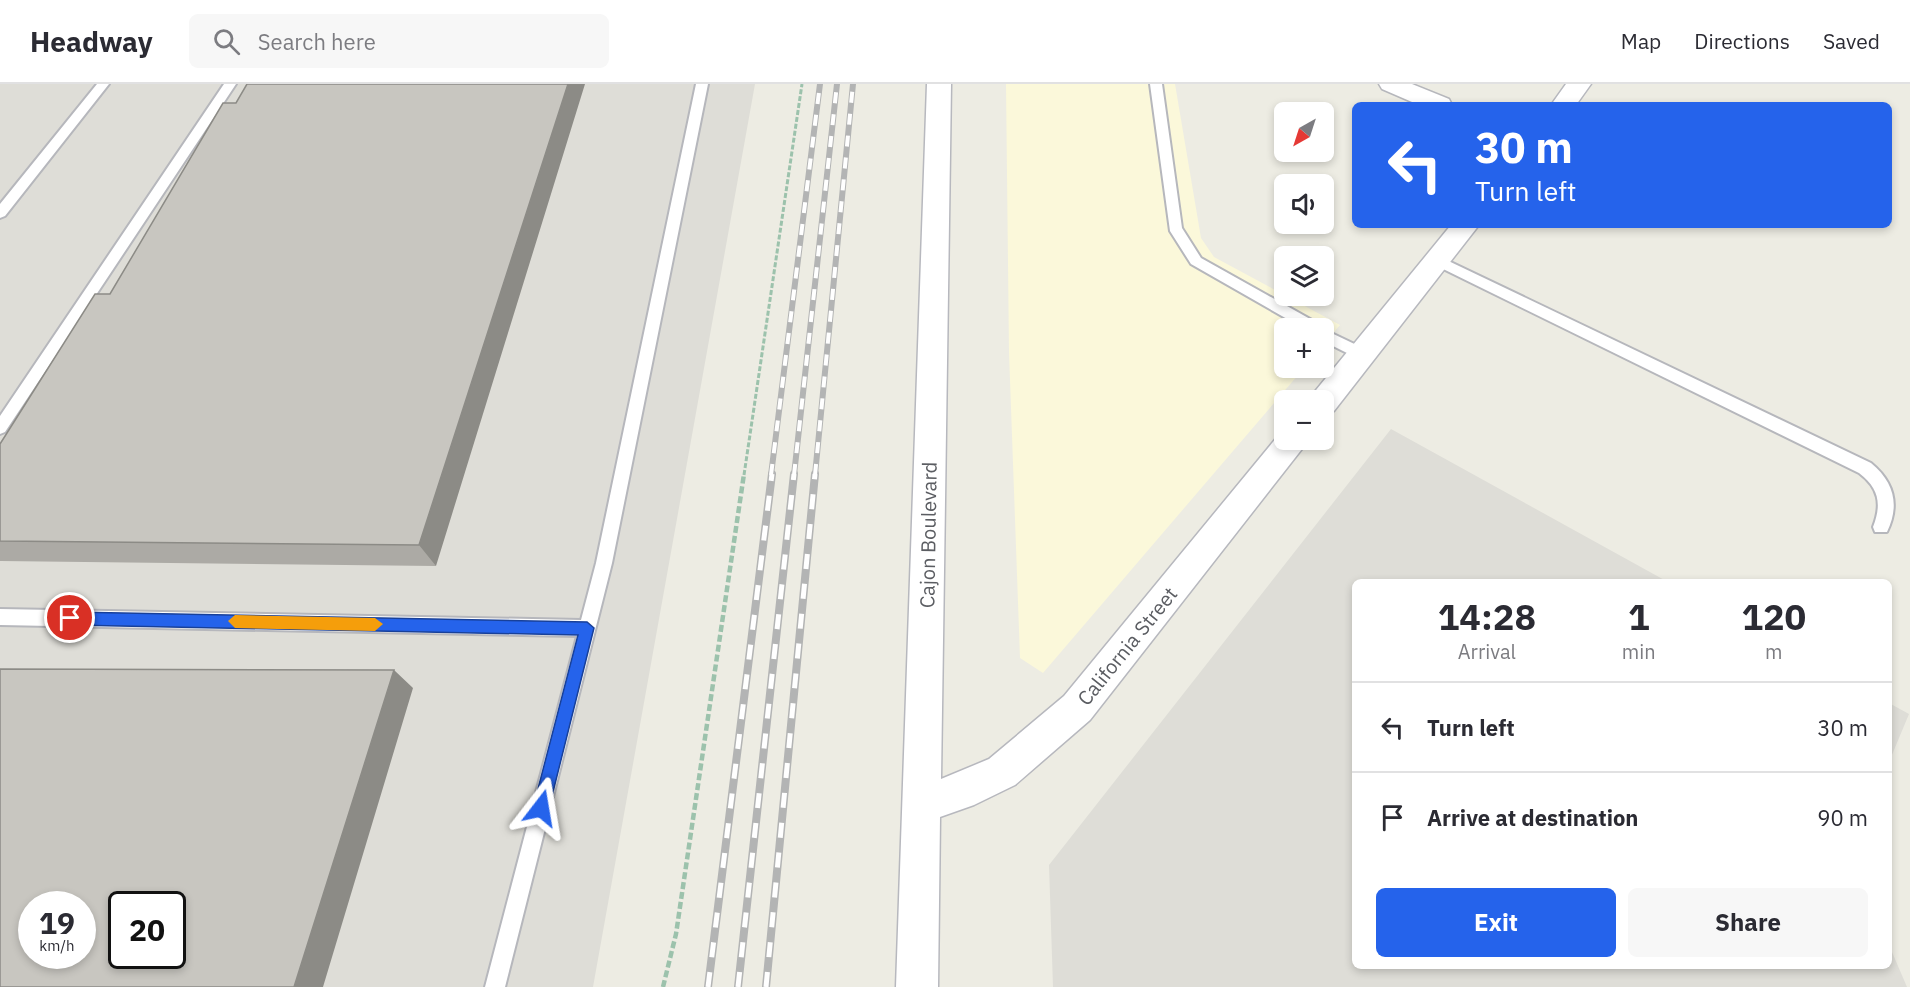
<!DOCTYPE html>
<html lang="en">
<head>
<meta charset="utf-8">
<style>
	:root { --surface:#fff; --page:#f7f7f7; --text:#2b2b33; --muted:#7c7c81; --line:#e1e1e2; --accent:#2563eb }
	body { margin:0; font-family:"IBM Plex Sans",sans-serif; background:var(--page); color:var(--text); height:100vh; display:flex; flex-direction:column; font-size:22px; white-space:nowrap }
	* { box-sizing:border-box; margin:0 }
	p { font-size:20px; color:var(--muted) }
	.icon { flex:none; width:33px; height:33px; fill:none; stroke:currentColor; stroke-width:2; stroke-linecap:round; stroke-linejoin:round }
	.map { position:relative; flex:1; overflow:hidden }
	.drawer { position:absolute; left:1352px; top:495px; width:540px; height:390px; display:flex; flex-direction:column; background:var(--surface); border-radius:9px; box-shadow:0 3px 9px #0003 }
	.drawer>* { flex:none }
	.guide { position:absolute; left:1352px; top:18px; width:540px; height:126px; border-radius:9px; box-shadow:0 3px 9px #0003; background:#2563eb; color:#fff; overflow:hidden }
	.needle { width:39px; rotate:219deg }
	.buttons { position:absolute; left:1274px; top:18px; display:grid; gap:12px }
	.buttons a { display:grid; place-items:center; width:60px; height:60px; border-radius:9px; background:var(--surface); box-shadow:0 3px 9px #0003; font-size:30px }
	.speed { position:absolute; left:18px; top:807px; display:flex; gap:12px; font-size:30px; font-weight:700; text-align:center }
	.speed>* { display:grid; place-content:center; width:78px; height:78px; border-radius:50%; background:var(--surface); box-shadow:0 3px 9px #0003; line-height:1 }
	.speed small { font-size:15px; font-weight:400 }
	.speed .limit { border:3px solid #111; border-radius:9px; background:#fff; color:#111 }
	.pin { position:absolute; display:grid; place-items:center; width:51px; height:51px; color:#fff; margin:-26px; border:3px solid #fff; border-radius:50%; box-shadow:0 2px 6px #0007 }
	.me { position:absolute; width:66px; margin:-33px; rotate:14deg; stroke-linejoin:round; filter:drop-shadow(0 0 4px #0008) }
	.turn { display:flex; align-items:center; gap:21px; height:126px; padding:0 24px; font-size:27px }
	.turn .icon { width:78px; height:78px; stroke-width:2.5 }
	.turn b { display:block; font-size:42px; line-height:51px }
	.eta { display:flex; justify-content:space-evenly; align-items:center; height:102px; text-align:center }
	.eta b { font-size:36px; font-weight:700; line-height:42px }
	.primary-button { display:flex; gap:12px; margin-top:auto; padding:12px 24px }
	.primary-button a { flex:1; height:69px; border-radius:9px; background:var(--accent); color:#fff; font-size:24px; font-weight:700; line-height:69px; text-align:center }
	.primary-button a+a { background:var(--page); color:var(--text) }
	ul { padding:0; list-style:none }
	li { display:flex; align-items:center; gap:18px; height:90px; padding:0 24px; border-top:2px solid var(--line) }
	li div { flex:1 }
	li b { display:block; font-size:22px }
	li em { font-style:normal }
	header { display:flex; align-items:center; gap:36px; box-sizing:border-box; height:84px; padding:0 30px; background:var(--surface); border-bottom:2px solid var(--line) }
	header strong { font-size:28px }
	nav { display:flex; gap:33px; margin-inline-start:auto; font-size:21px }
	.search { width:420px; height:54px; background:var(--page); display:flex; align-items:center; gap:15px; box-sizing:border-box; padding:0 21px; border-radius:9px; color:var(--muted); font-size:22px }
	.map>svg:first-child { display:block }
	.commercial { fill:#fbf8da }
	.industrial { fill:#deddd7; fill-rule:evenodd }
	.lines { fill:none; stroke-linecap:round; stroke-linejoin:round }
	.lane-casing { stroke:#b6b7bc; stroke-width:4 }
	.street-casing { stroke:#b6b7bc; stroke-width:3 }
	.secondary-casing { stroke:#b7b8be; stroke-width:3 }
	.path-far1 { stroke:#9cc2ac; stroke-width:3; stroke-dasharray:5 2; stroke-linecap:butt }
	.path { stroke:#9cc2ac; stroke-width:4.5; stroke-dasharray:7 3; stroke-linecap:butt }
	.lane { fill:#fff; fill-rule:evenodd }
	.street { fill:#fff; fill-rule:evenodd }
	.secondary { fill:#fff; fill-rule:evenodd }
	.rail-far1-casing { stroke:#b3b4b4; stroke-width:6 }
	.rail-casing { stroke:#b3b4b4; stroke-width:8 }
	.rail-far1 { stroke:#fff; stroke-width:4; stroke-dasharray:11; stroke-linecap:butt }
	.rail { stroke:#fff; stroke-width:5; stroke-dasharray:15; stroke-linecap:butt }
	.wall { fill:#acaaa5 }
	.shaded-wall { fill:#8c8b86 }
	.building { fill:#c8c6c0; stroke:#8c8b86; stroke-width:1.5; fill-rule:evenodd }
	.route { fill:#2563eb; stroke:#184099; stroke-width:1.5 }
	.slow { fill:#f59e0b }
	.labels { text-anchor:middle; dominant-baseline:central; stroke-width:4.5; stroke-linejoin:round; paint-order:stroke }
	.street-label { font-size:20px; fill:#5b5d62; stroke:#fff }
</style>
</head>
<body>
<header>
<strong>Headway</strong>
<div class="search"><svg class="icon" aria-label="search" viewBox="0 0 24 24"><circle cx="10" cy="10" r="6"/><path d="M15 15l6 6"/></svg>Search here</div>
<nav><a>Map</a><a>Directions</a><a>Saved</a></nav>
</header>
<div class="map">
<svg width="1910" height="903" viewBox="0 0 1910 903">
	<rect width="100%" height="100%" fill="#edece3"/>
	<path class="commercial" d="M1006,0H1175L1201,154L1214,173L1340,241L1323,261V244H1284V284H1304L1043,589L1020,574L1009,268Z"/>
	<path class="industrial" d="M0,0H755L593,903H0ZM32,820H82V872H32ZM122,820H172V872H122Z
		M1391,345L1668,498H1354V882H1888L1889,861L1907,903H1053L1049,781Z
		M1889,619L1909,630L1889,678Z"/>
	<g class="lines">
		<g class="lane-casing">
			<path id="lane" d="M97,0H109L5,132L0,134V120Z
				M224,0H236L5,348L0,350V332Z
				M696,0H708L612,479L505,903H485L577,552L0,541V525L581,536L596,479Z
				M1150,0H1162L1182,144L1201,174L1319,240L1321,244H1303L1191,180L1170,147Z
				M1438,172L1871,379C1894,398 1900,421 1887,448H1875L1873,443C1882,420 1879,404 1859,389L1433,180L1431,177Z
				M1323,245L1367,266L1369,270L1367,274H1357L1323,257Z"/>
		</g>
		<g class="street-casing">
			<path id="street" d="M1379,0H1412L1449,15L1452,21H1419L1382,5Z"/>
		</g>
		<g class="secondary-casing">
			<path id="secondary" d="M927,0H951L941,695L989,675L1064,612L1282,347H1284V356H1309L1090,636L1015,701L974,721L940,733L938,903H896Z
				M1566,0H1591L1576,21H1551Z
				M1451,141H1479L1334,327L1323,331V316H1309L1312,311Z"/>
		</g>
		<path class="path-far1" d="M744,391L802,0"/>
		<path class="path" d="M663,903L676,850L744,390"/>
		<use href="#lane" class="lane"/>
		<use href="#street" class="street"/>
		<use href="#secondary" class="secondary"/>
		<g class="rail-far1-casing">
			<path id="rail-far1" d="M771,391L820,0
				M794,391L837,0
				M815,391L853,0"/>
		</g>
		<g class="rail-casing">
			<path id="rail" d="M708,903L772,390
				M738,903L794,390
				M766,903L815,390"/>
		</g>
		<use href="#rail-far1" class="rail-far1"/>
		<use href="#rail" class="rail"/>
	</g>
	<path class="wall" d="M236,19L436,482L0,477V360L110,210Z"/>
	<path class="shaded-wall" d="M568,0H585L436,482L419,461Z
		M394,586L413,604L323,903H294Z"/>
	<path class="building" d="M247,0H568L419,461L0,457V360L95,210H110L223,19H236Z
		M0,585L394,586L294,903H0ZM32,820H82V872H32ZM122,820H172V872H122Z"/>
	<path class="route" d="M70,528L587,538L594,544L549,724L547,729L541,732L535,729L533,724L578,551L70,541L63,534Z"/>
	<path class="slow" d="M235,531L375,534L383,540L375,547L235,544L228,537Z"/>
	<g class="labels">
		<g class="street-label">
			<text transform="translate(928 451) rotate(-89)">Cajon Boulevard</text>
			<text transform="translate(1127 562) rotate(-51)">California Street</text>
		</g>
	</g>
</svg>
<div class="buttons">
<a><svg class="needle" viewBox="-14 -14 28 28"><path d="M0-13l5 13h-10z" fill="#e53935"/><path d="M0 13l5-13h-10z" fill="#7c7c81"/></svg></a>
<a><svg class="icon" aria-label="sound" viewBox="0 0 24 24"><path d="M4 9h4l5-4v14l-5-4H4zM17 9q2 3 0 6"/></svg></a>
<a><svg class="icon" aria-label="layers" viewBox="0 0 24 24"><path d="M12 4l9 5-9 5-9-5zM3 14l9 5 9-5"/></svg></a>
<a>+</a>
<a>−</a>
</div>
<div class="speed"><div>19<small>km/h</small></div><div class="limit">20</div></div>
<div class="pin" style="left:70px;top:534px;background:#d93025"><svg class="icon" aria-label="arrive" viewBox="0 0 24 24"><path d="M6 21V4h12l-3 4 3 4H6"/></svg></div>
<svg class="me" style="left:541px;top:724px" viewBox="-20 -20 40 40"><path d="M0-17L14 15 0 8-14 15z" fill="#2563eb" stroke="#fff" stroke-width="4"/></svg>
<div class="guide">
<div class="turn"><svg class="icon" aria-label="left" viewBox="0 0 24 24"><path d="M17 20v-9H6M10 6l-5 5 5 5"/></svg><div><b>30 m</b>Turn left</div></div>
</div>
<section class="drawer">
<div class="eta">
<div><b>14:28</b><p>Arrival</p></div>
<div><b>1</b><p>min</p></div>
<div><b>120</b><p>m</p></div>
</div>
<ul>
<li><svg class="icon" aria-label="left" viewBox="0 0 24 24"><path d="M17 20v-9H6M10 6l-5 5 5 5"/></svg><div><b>Turn left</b></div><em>30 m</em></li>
<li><svg class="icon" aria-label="arrive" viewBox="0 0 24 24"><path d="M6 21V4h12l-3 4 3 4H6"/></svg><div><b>Arrive at destination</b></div><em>90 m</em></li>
</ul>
<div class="primary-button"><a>Exit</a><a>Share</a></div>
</section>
</div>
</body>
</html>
